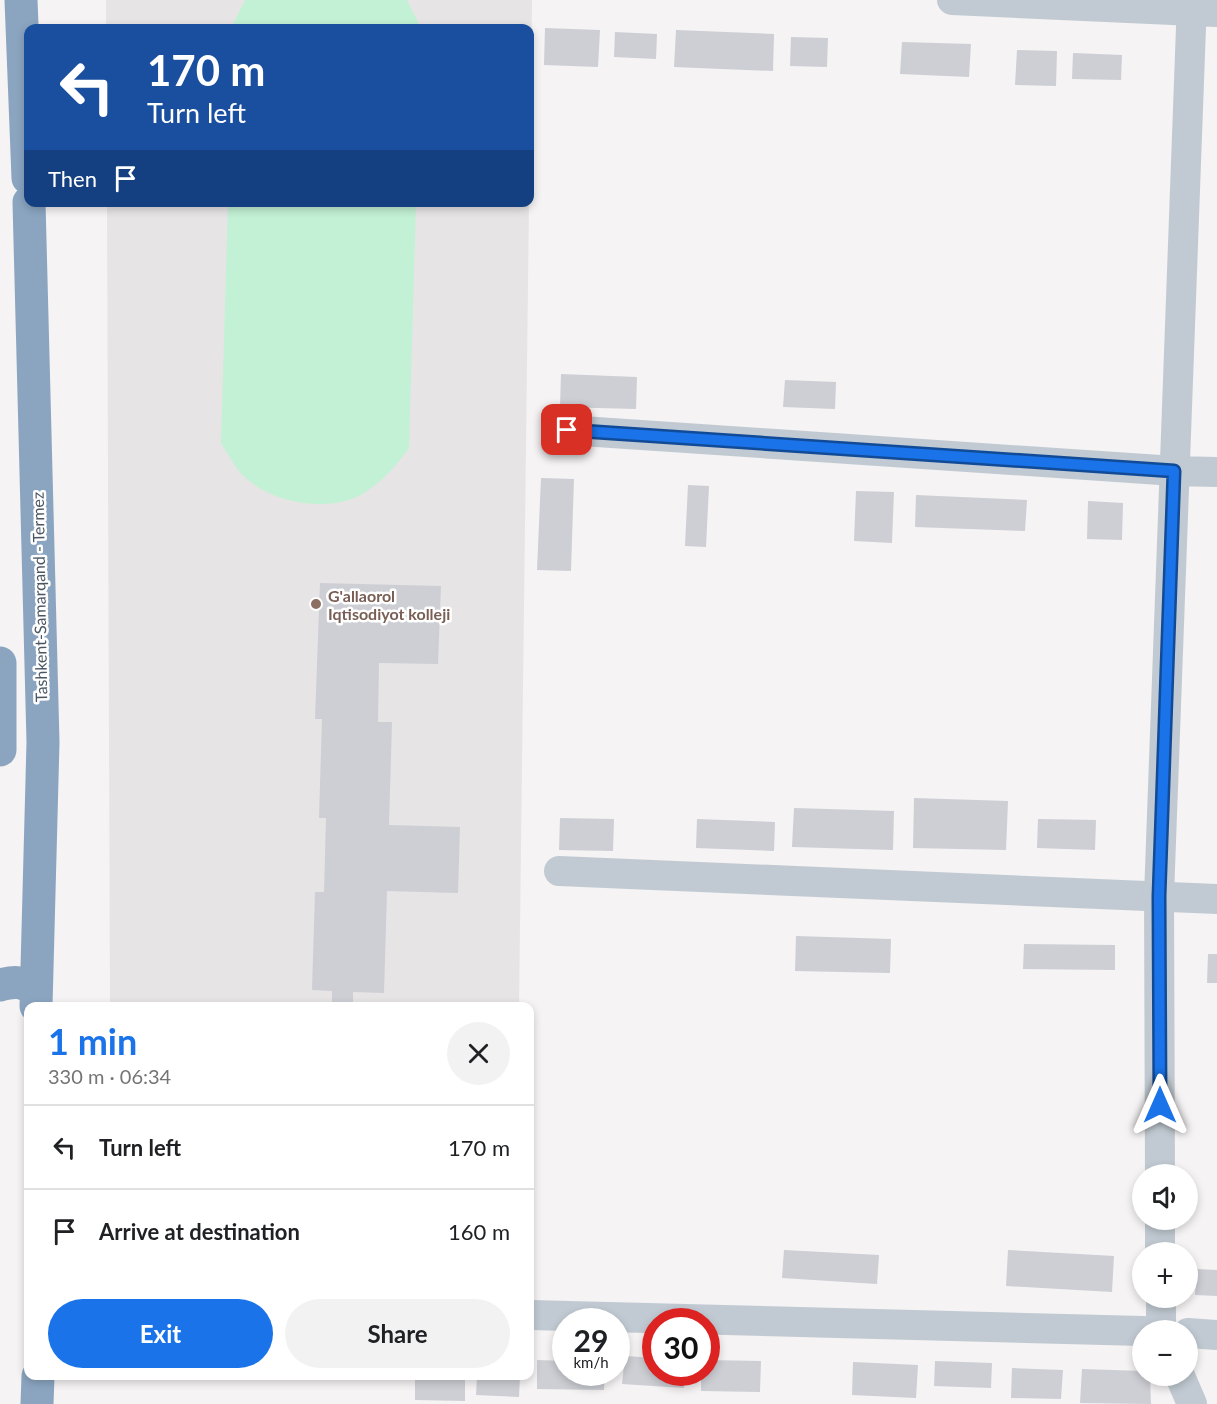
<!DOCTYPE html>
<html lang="en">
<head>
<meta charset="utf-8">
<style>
	:root { --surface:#fff; --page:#f2f2f2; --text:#202124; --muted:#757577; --line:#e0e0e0; --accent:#1a73e8 }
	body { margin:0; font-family:Lato,sans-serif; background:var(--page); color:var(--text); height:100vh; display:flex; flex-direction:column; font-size:22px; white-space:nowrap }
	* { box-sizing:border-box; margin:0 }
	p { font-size:20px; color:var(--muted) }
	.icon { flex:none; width:33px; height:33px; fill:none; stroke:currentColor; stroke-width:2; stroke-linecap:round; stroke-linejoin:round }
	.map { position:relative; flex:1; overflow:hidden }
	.details { position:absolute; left:24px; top:1002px; width:510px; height:378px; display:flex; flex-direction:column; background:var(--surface); border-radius:12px; box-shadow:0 3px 9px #0003 }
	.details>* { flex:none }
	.hud { position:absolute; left:24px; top:24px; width:510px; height:183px; border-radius:12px; box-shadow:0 3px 9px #0003; background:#1a4fa0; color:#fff; overflow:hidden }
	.fabs { position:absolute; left:1132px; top:1164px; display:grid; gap:12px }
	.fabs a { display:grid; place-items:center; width:66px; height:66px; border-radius:50%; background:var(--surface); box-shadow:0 3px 9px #0003; font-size:30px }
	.speed { position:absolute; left:552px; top:1308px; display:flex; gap:12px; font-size:30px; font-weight:700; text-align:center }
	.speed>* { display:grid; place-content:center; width:78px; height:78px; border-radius:50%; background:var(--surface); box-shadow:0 3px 9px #0003; line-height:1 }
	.speed small { font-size:15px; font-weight:400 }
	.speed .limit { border:9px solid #d22; background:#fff; color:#111 }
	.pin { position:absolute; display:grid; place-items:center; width:51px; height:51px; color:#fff; margin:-26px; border-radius:12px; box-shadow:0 3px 9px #0006 }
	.me { position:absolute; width:66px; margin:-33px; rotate:0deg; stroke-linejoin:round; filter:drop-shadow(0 0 4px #0008) }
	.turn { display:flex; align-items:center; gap:21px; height:126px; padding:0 24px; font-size:27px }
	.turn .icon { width:78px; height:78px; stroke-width:2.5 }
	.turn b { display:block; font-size:42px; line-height:51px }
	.then { display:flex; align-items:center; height:57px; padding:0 24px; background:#0003; gap:12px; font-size:22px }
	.round { display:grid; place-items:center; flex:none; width:63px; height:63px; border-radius:32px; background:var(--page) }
	.summary { display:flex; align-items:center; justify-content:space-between; height:102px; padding:0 24px }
	h1 { font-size:36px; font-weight:700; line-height:45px; color:var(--accent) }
	.action { display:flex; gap:12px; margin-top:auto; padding:12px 24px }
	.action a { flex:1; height:69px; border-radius:36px; background:var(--accent); color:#fff; font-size:24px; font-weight:700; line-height:69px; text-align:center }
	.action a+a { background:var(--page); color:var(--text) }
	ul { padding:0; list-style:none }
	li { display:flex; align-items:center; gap:18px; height:84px; padding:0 24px; border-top:2px solid var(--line) }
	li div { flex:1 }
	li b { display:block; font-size:22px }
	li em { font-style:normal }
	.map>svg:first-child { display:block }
	.education { fill:#e6e4e5 }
	.green { fill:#c3f1d5 }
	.building { fill:#cdcfd5 }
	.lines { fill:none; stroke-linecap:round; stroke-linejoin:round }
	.street { stroke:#c1cad2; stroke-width:30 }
	.highway { stroke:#8ba5c1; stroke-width:33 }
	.route-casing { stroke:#114b97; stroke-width:15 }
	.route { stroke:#1a73e8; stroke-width:10 }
	.education-dot { fill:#8d6e63; stroke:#fff; stroke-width:2 }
	.labels { text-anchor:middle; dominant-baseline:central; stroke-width:5; stroke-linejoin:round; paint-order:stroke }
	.education-label { font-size:16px; font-weight:bold; fill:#785e54; stroke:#fff; text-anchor:start }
	.street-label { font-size:16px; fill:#4a5661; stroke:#fff }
</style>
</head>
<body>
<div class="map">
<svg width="1217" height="1404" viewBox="0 0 1217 1404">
	<rect width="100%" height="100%" fill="#f5f3f3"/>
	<path class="education" d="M106,0H532L530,180V28H106Z
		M107,203H529L519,1006H110Z"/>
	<path class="green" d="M245,0H407L421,28H233V24Z
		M228,203H416L409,448C395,467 384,480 364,493C328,515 265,503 238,470C232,462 227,452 221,443Z"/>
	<path class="building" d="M545,28L600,30L598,67L544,65Z
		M676,30L774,34L773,71L674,67Z
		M615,32L657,34L656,59L614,57Z
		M791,37L828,38L827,67L790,66Z
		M902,42L971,44L969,77L900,74Z
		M1017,50L1057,51L1056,86L1015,85Z
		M1073,53L1122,55L1121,80L1072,79Z
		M561,374L637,377L636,409L560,407Z
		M785,380L836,382L835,409L783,407Z
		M541,478L574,479L571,571L537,570Z
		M688,485L709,486L706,547L685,546Z
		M856,491L894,492L892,543L854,541Z
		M916,495L1027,500L1025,531L915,527Z
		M1088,501L1123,503L1122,540L1087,539Z
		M320,583L441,586L438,664L379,663L378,722H392L389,825L460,827L458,893L387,891L384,993L353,992V1006H332V991L312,990L315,892H324L326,818H319L322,719H315Z
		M914,798L1008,801L1006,850L913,848Z
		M794,808L894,811L893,850L792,847Z
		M560,818L614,819L613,851L559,850Z
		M697,819L775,822L774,851L696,848Z
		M1038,819L1096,820L1095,850L1037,848Z
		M796,936L891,939L890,973L795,971Z
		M1024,944L1115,945V970L1023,969Z
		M1208,954H1217V983H1207Z
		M784,1250L879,1255L877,1284L782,1278Z
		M1008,1250L1114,1256L1112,1292L1006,1286Z
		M1197,1269L1217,1270V1296L1195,1295Z
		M625,1356L656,1358V1372H685L684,1388L622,1384Z
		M537,1360L566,1361V1372H605L604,1390L537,1389Z
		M706,1360L761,1361L760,1392L701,1391V1372H706Z
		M935,1361L992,1363L991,1388L934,1386Z
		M853,1362L918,1365L916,1398L852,1395Z
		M1012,1368L1063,1370L1061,1399L1011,1398Z
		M1082,1369L1143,1371V1376H1150L1151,1404L1080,1403Z
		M415,1376H465V1401L415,1400Z
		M477,1376H520L519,1397L476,1395Z"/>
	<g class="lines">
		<path class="street" d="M952,0L1217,12
			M567,430L1175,471L1217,472
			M559,871L1217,899
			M1160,1174L1159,896L1192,0
			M1160,1220V1252
			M1161,1298V1330
			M530,1315L1143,1331
			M1188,1333L1217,1335
			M1180,1376L1192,1404"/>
		<path class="highway" d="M21,0L28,178
			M29,202L43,742L36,1006
			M0,663V750
			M0,985C15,981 23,981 36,991
			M37,1404L38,1376"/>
	</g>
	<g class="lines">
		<g class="route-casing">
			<path id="route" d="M567,430L1174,471L1159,896L1160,1105"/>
		</g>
		<use href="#route" class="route"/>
	</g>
	<circle class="education-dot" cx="316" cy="604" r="6"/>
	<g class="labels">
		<g class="education-label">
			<text x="328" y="595">G'allaorol<tspan x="328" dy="18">Iqtisodiyot kolleji</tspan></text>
		</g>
		<g class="street-label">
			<text transform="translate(39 597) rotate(-91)">Tashkent-Samarqand - Termez</text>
		</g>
	</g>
</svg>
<div class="fabs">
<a><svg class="icon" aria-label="sound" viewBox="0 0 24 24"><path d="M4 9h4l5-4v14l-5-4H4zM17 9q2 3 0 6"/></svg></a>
<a>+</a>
<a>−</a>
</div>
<div class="speed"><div>29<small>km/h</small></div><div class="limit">30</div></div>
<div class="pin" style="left:567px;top:430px;background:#d93025"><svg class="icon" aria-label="arrive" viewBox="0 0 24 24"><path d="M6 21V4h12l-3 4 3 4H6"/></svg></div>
<svg class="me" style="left:1160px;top:1105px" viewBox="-20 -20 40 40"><path d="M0-17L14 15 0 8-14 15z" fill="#1a73e8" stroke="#fff" stroke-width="4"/></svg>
<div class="hud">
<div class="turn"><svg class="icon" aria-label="left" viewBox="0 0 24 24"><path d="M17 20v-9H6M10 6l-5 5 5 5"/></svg><div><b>170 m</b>Turn left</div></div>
<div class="then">Then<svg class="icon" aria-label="arrive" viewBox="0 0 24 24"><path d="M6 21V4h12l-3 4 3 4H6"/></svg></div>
</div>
<section class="details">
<div class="summary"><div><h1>1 min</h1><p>330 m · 06:34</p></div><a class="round"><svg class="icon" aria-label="close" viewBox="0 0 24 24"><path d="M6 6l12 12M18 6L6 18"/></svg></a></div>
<ul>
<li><svg class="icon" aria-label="left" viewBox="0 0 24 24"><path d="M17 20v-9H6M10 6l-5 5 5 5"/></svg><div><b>Turn left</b></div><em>170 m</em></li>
<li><svg class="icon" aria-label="arrive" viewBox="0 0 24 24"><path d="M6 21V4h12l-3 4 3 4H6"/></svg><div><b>Arrive at destination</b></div><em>160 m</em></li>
</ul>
<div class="action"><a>Exit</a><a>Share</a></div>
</section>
</div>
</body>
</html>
